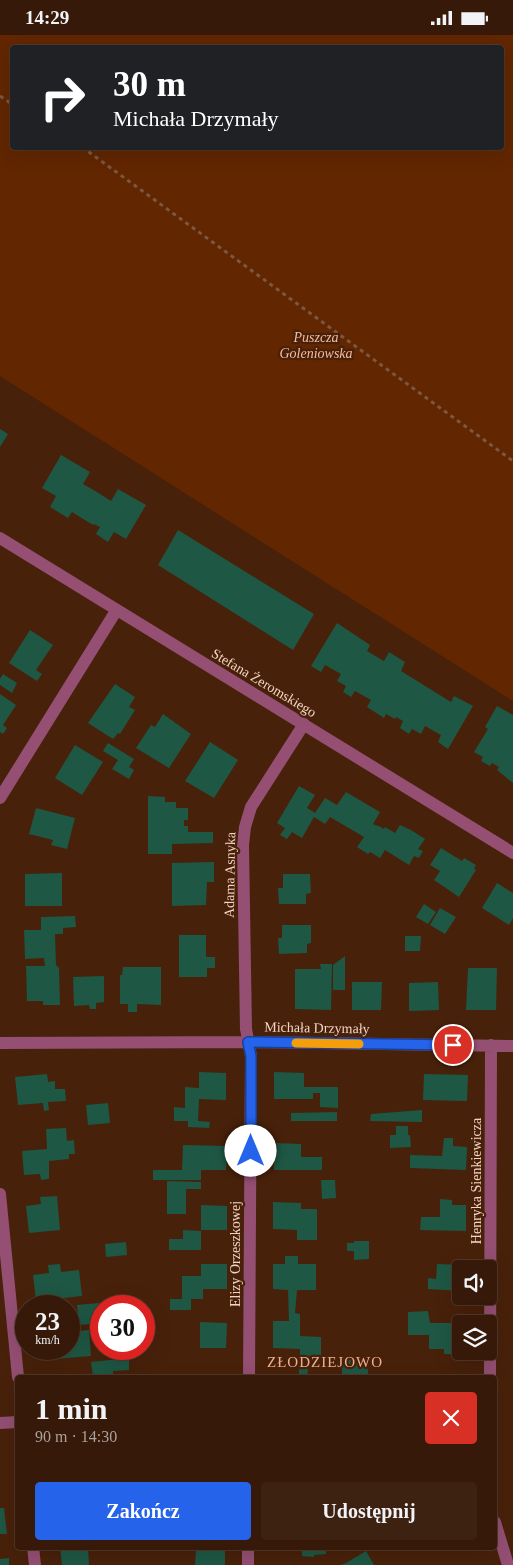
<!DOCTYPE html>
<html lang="pl">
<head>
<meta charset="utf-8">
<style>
	:root { --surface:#361908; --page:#3d2212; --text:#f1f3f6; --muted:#aaa09c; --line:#503829; --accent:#2563eb }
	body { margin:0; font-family:Georgia,serif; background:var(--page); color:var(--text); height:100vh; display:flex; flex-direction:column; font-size:19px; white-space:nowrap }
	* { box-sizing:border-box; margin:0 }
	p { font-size:16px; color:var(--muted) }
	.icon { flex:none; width:28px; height:28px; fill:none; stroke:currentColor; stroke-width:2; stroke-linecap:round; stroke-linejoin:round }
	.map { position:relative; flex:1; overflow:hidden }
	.sheet { position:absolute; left:15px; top:1340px; width:482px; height:175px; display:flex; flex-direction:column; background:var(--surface); border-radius:5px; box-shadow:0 5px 20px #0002,0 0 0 1px var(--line) }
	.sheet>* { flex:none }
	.guide { position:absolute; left:10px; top:10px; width:494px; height:105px; border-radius:5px; box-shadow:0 5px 20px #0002,0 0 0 1px var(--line); background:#202124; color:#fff; overflow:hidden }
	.tools { position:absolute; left:452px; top:1225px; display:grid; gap:10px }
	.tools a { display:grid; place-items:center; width:45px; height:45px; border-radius:5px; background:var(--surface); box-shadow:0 5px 20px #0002,0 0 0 1px var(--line); font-size:25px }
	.speed { position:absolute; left:15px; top:1260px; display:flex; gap:10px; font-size:25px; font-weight:700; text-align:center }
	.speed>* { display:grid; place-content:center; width:65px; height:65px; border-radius:50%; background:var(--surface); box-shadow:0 5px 20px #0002,0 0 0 1px var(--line); line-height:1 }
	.speed small { font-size:12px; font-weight:400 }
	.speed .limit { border:8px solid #d22; background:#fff; color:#111 }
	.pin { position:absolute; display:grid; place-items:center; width:42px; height:42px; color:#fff; margin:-21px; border:2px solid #fff; border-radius:50%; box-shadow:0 1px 5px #0007 }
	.me { position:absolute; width:55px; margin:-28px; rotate:0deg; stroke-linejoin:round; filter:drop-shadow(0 0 4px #0008) }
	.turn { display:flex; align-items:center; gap:18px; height:105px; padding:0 20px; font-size:22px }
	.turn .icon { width:65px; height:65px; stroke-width:2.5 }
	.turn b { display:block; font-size:35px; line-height:42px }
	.round { display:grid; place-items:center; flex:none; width:52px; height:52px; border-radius:5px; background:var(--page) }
	.head { display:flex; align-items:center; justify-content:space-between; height:85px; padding:0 20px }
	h1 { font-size:30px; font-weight:800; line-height:38px }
	.primary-button { display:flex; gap:10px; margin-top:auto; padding:10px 20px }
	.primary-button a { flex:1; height:58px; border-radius:5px; background:var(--accent); color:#fff; font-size:20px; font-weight:800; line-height:58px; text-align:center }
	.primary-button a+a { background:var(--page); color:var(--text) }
	.status { display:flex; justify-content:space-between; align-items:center; height:35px; padding:0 25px; background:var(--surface); direction:ltr }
	.status svg { height:14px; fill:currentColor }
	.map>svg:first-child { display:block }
	.green { fill:#622600; fill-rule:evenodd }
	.building { fill:#1e5744 }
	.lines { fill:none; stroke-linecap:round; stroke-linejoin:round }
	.path { stroke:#7c5742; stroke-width:3; stroke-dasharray:4 4; stroke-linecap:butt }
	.minor { stroke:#944f73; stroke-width:12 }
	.route-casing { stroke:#184099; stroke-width:12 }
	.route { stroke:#2563eb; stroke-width:9 }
	.slow { stroke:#f59e0b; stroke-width:9 }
	.labels { text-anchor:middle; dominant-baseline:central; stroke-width:4.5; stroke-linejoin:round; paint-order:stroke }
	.park-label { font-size:14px; font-style:italic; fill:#f6bb9d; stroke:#48210a }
	.street-label { font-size:14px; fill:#f4d4c3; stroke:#48210a }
	.neighbourhood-label { font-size:15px; letter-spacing:1px; fill:#eeb090; stroke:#48210a }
</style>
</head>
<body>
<div class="status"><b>14:29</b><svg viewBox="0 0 49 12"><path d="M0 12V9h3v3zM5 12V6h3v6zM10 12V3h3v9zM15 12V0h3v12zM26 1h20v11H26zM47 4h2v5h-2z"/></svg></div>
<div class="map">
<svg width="513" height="1530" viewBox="0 0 513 1530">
	<rect width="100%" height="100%" fill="#48210a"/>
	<path class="green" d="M0,0H513V666L0,341ZM12,12H501V112H12Z"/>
	<path class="building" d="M0,394L8,399L0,412Z
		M61,420L90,437L83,449L97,457L111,466L118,454L146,470L126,504L114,497L108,507L96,499L100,492L94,489L93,490L72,477L68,483L50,472L56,461L42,453Z
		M178,495L314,579L293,615L158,530Z
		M337,588L370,610L367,616L384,626L389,617L405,627L401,636L451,667L454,661L473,671L448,714L438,707L441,700L425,691L421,699L412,694L409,699L400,693L403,686L396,682L395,684L386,679L384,683L367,672L371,665L355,656L351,662L343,657L346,651L337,646L341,639L325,630L321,637L311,631Z
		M30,595L53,610L36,635L42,639L37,646L9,628Z
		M3,639L17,648L12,658L0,650V644Z
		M115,649L135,662L129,672L135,675L120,699L118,698L113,704L88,688Z
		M0,659L16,670L3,690L7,693L3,699L0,697Z
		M497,671L513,680V748L497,735L499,732L492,728L490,731L481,726L483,722L474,717L488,694L485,692Z
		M163,679L191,699L169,733L136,713L151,690L155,692Z
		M210,707L238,725L214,763L185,746Z
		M108,708L134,724L129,732L134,735L129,744L112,734L118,725L103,716Z
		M75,710L103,727L82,760L55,743Z
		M299,751L315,760L307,773L315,778L325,763L337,770L346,757L380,777L373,789L377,791V790L384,794L385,792L395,798L400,790L411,795L425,804L418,814L423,816L419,823L414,821L409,830L385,815L380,823L370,817L368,819L357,812L364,802L330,782L325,789L314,782L302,803L292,797L287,804L280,800L285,793L277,788Z
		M148,761L165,762V767H176V773H188V785H184V791H188V797H213V808L172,809V819H148Z
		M36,773L75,783L67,814L51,810L53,805L29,799Z
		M441,813L462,826L464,823L476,830L474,834L476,835L459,862L434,845L440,836L430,830Z
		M214,827V847H207L206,870L172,871V828Z
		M62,838V871H25V839Z
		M283,839H310L311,858L306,859V869H279L278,853H283Z
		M497,848L513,858V883L509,890L482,873Z
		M424,869L436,877L428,889L416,882Z
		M440,873L456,882L445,899L430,890Z
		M75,881L76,892L63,893V899H55L56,930L59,933L60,970H43V966H27L26,931H45L44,923L25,924L24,895H41V882Z
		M282,890H311V908L307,909V918L279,919L278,903H282Z
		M179,900H206V922H215V933H207V942H179Z
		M405,901H421L420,916H405Z
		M345,921V955H333V930Z
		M320,929H332L331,975L295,974V934H321Z
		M123,932H161V970L137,969V977H128V969H120V940H122Z
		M468,933H497L496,975H466Z
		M104,941V967L96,968V974H90L89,970L74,971L73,942Z
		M352,947H382L381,975H352Z
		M438,947L439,975L409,976V948Z
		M199,1037L226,1038V1065L199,1064L198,1086L210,1087L209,1093L188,1092V1086H174V1072L185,1073V1052L199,1053Z
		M274,1037L304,1038V1052H338V1073L320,1072V1058H313V1064H274Z
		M47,1039L48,1047L55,1046V1054H65L66,1066L48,1067L49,1075L44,1076L43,1068L18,1070L15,1042Z
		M424,1039L468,1040L467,1066L423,1065Z
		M108,1068L110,1088L88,1090L86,1070Z
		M422,1075V1087L370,1086L371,1079Z
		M337,1077V1086H291V1078Z
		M396,1091H408V1100H410L411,1112L390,1113V1100H396Z
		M66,1093L67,1106L74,1105L75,1119H69V1124L49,1126V1144L41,1145L40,1139L24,1140L22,1116L47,1114L46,1094Z
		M444,1103H453V1111L467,1112L466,1135L410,1133V1120L442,1121Z
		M274,1108L301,1109V1122H322V1135H274Z
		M183,1110L227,1111L226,1135H201V1145H153V1135H182Z
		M321,1145H335L336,1163L322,1164Z
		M167,1146L201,1147V1154H186V1179H167Z
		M57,1161L60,1195L29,1198L26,1171L41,1169L40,1162Z
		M440,1164L452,1165V1170H466V1196L420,1195L421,1182H440Z
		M273,1167L301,1168V1174H317V1205H297V1195L273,1194Z
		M201,1170L227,1171V1195H201Z
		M183,1195L201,1196V1215H169V1204H183Z
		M354,1206H369V1224L354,1225V1216H347V1208H354Z
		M126,1207L127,1220L106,1222L105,1209Z
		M285,1221H298V1229H316V1255H297L295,1278L300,1279V1301L321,1302V1324H300V1314L273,1313V1286H289L288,1255L273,1254V1229H285Z
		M60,1229L61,1237L79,1235L82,1261L36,1266L33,1240L49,1238L48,1230Z
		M201,1229H227V1254H203V1264H191V1275H170V1264H182V1241H201Z
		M437,1229L466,1230V1234H461V1256L428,1254V1243L436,1244Z
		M110,1267L111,1271H101V1288L79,1290L77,1270Z
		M428,1276L430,1288H461V1314H453V1319H444V1314H429V1300H408V1277Z
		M200,1287L227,1288L226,1313H200Z
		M89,1295L91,1321L42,1325L41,1314H69V1297Z
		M129,1323V1335L113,1336V1342H93L91,1327Z
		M342,1323H368V1342H342Z
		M299,1334H308L307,1342H293V1341H299Z
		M0,1473H4L7,1499H0Z
		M60,1512H88L89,1530H62Z
		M302,1512H326V1519L314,1520V1522L302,1521Z
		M196,1515L225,1516V1530H195Z
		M366,1516L374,1530H341L346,1528Z
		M9,1523V1530H0V1524Z"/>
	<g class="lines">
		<path class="path" d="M0,61L12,69
			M82,112L513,426"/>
		<path class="minor" d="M0,503L513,818
			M0,763L116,576
			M0,1008L248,1007L513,1011
			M0,1159L18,1342
			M249,1342L251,1021L246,994L243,810L245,792L251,772L304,689
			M490,1342L491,1010
			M0,1388L18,1387
			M495,1487L508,1530
			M33,1512L35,1530
			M248,1530V1512"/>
	</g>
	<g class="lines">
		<g class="route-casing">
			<path id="route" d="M251,1116V1021L248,1007L453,1010"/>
		</g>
		<use href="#route" class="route"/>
		<path class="slow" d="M296,1008L359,1009"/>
	</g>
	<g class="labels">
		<g class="park-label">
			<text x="316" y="302">Puszcza<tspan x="316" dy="16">Goleniowska</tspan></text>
		</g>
		<g class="street-label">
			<text transform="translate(264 648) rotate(31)">Stefana Żeromskiego</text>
			<text transform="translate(230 840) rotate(-89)">Adama Asnyka</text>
			<text transform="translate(317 993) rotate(1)">Michała Drzymały</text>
			<text transform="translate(476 1146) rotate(-90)">Henryka Sienkiewicza</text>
			<text transform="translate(235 1219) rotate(-90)">Elizy Orzeszkowej</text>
		</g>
		<g class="neighbourhood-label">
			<text x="325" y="1327">ZŁODZIEJOWO</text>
		</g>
	</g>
</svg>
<div class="tools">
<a><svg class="icon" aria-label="sound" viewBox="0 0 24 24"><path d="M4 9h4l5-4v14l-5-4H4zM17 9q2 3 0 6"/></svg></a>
<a><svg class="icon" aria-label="layers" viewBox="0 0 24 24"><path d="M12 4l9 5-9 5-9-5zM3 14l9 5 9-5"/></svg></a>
</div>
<div class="speed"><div>23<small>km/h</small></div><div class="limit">30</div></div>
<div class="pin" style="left:453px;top:1010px;background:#d93025"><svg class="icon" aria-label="arrive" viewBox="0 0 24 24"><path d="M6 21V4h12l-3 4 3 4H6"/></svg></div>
<svg class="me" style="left:251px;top:1116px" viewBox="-20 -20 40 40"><circle r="19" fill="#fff"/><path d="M0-13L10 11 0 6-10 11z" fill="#2563eb"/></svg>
<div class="guide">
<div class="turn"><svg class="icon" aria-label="right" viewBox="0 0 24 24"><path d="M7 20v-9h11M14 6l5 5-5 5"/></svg><div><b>30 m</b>Michała Drzymały</div></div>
</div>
<section class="sheet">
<div class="head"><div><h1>1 min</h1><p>90 m · 14:30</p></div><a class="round" style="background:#d93025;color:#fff"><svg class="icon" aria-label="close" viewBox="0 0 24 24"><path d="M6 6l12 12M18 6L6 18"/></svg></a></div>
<div class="primary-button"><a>Zakończ</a><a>Udostępnij</a></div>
</section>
</div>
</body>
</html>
